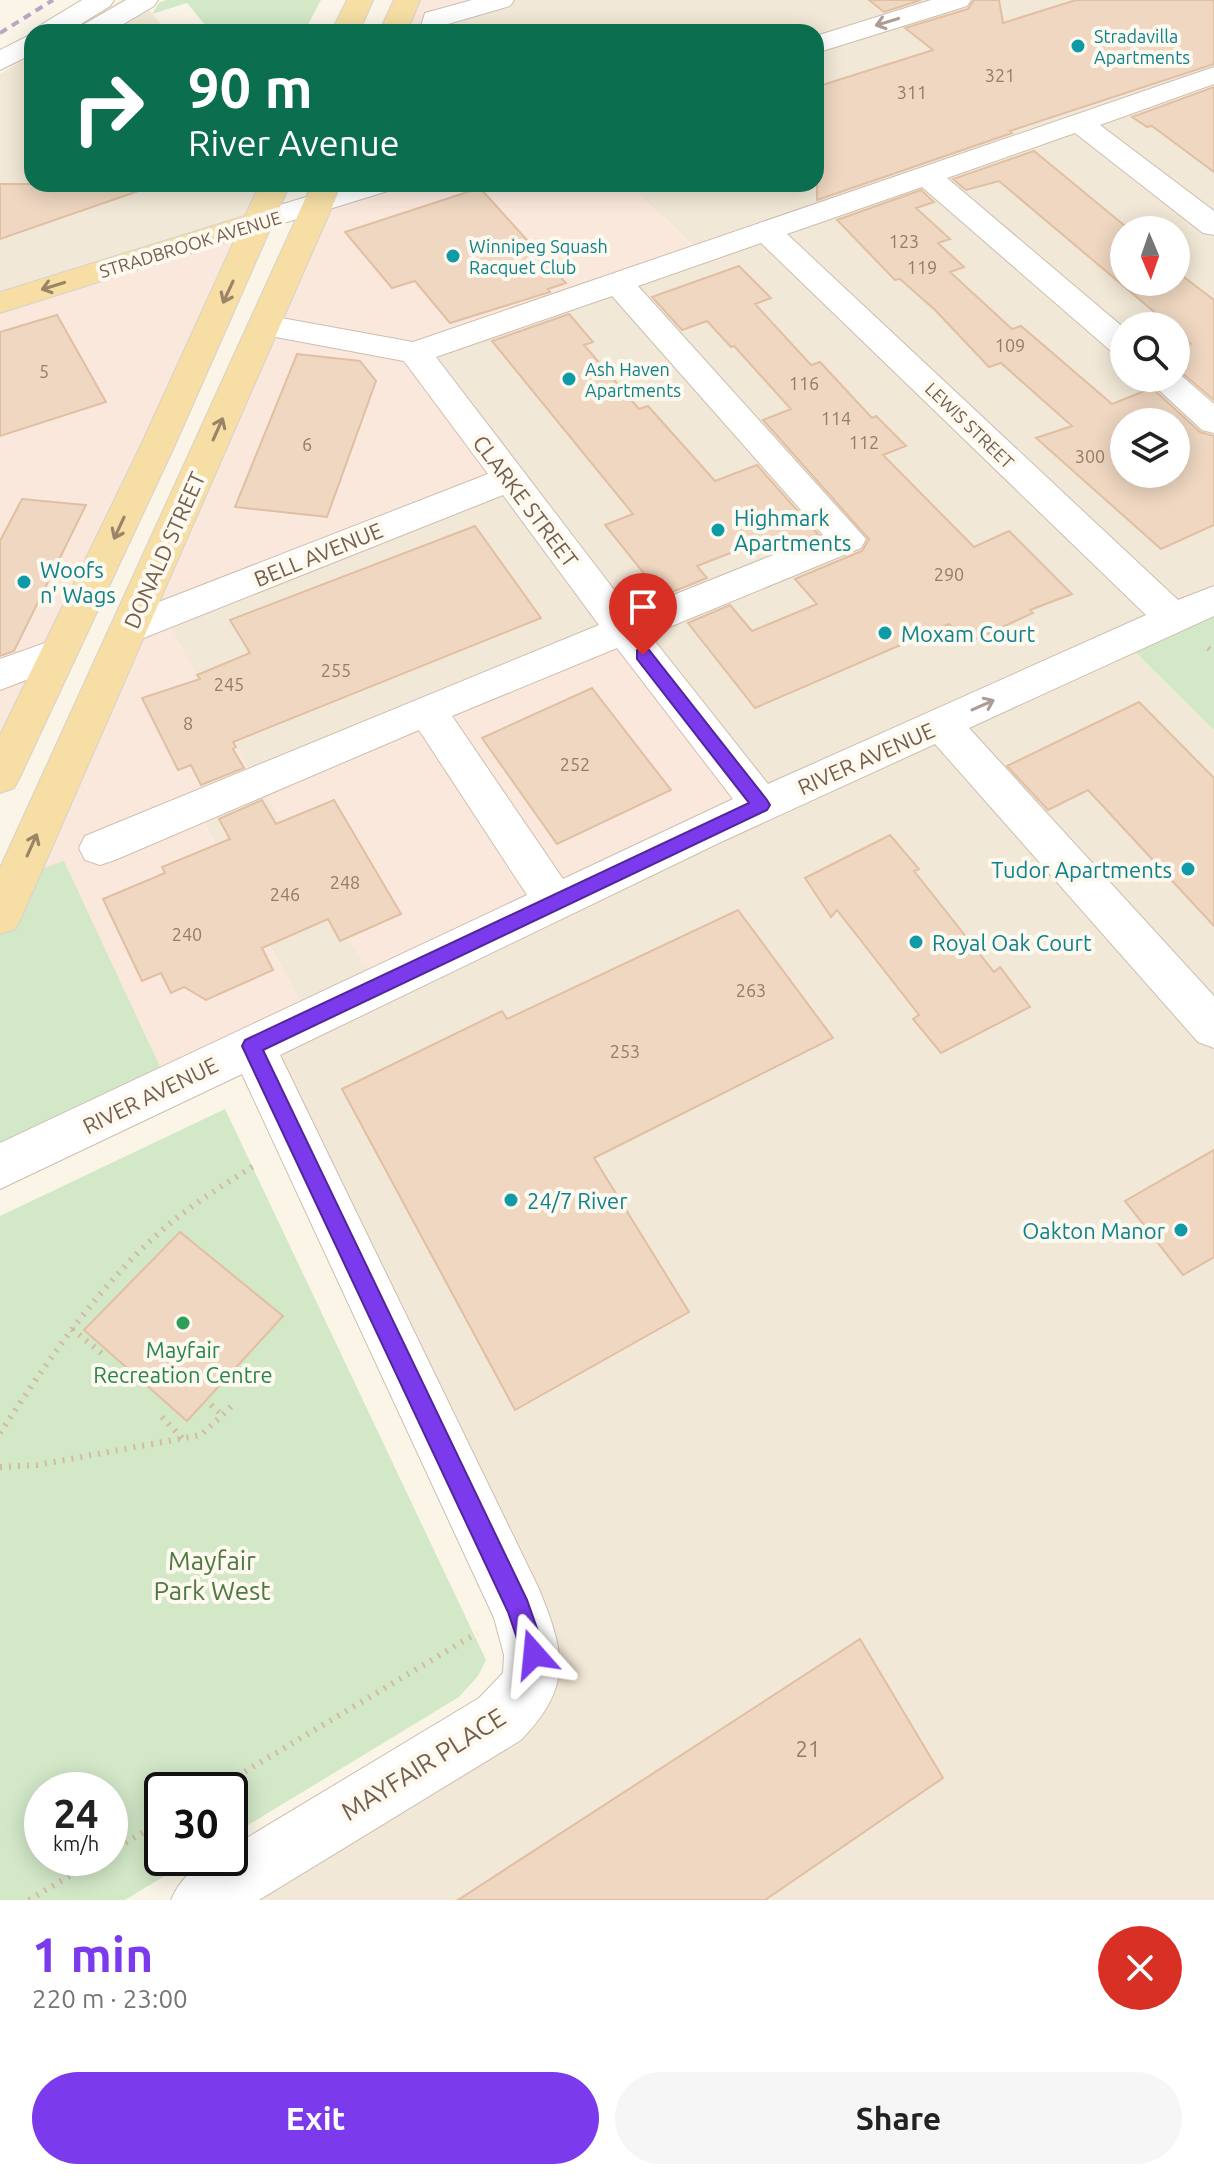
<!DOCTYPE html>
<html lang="en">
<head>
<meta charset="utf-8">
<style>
	:root { --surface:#fff; --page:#f6f6f6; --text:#222; --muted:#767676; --accent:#7c3aed }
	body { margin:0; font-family:Ubuntu,sans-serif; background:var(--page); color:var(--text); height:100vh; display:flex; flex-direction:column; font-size:30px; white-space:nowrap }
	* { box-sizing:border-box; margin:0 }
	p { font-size:26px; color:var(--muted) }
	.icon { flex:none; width:44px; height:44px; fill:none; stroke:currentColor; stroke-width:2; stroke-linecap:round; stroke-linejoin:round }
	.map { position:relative; height:1900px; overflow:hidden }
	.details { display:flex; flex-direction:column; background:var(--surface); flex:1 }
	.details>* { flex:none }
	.banner { position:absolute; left:24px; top:24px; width:800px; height:168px; border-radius:24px; box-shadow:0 4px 20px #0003; background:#0b6e4f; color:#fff; overflow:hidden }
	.needle { width:52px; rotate:178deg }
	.buttons { position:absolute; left:1110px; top:216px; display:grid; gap:16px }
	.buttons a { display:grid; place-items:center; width:80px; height:80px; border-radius:50%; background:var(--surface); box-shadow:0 4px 20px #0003; font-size:40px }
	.speed { position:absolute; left:24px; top:1772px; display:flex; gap:16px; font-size:40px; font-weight:700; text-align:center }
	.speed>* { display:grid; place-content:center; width:104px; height:104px; border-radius:50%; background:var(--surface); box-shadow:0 4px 20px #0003; line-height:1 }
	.speed small { font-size:20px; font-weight:400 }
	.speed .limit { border:4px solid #111; border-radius:12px; background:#fff; color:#111 }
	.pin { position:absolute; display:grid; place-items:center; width:68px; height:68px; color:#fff; margin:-82px -34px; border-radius:50% 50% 50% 0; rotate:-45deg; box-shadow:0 0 8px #0007 }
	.pin .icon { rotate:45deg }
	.me { position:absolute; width:88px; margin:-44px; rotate:342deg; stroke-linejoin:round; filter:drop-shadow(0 0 6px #0008) }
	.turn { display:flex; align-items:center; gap:28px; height:168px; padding:0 32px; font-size:36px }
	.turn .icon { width:104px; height:104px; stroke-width:2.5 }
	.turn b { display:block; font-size:56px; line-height:68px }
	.round { display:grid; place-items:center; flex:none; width:84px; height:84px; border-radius:42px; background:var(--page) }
	.headline { display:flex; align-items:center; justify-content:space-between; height:136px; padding:0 32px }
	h1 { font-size:48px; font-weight:700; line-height:60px; color:var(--accent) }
	.cta { display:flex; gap:16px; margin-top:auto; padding:16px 32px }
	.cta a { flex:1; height:92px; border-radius:48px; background:var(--accent); color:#fff; font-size:32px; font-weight:700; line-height:92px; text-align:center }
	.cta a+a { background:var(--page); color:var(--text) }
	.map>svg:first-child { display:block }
	.residential { fill:#f2e8d7; fill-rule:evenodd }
	.commercial { fill:#fbe8dd }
	.green { fill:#d2e8c7; fill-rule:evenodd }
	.building { fill:#efd7c1; stroke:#e1bfa3; stroke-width:2; fill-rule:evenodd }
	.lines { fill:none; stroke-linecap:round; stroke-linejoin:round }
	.minor-casing { stroke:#cdbeaf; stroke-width:2 }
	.major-casing { stroke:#d8d2cd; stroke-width:2 }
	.path-far1 { stroke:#d4baa4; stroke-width:5; stroke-dasharray:2 6; stroke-linecap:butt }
	.path { stroke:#d4baa4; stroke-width:6; stroke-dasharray:2 7; stroke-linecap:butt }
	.minor { fill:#fff; fill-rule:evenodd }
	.major { fill:#f6dea5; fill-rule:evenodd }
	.rail { stroke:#b9a6c5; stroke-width:4; stroke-dasharray:8 6; stroke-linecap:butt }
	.oneway { stroke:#ac9e94 }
	.oneway2 { stroke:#9b8467 }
	.route { fill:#7c3aed; stroke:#51269a; stroke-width:2 }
	.culture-dot { fill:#0f9aa8; stroke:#fef9ee; stroke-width:3 }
	.leisure-dot { fill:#2e9e5b; stroke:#fef9ee; stroke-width:3 }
	.labels { text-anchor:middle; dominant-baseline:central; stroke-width:8; stroke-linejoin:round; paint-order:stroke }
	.far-culture-label { font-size:18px; fill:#0d838f; stroke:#fef9ee; text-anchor:start }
	.number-label { font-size:18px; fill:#937c6a }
	.far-street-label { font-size:18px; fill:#745e4d; stroke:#fef9ee }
	.street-label { font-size:22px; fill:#745e4d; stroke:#fef9ee }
	.culture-label { font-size:22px; fill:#0d838f; stroke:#fef9ee; text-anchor:start }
	.leisure-label { font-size:22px; fill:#27864d; stroke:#fef9ee }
	.near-number-label { font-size:22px; fill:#937c6a }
	.near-park-label { font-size:26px; fill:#517946; stroke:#fef9ee }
	.near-street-label { font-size:26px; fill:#745e4d; stroke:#fef9ee }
</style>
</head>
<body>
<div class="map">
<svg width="1214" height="1900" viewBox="0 0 1214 1900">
	<rect width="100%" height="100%" fill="#fbf5e8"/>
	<path class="residential" d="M121,0L142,2L168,32H69Z
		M501,0H1214V600L1125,642L1214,730V1900H202L527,1690L252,1046L309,1018L196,808L164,615L415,353L701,253L628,184H816V32H433L435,19ZM1124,230H1176V282H1124ZM1124,326H1176V378H1124ZM1124,422H1176V474H1124Z
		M32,54V184H277L261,221L0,303V74Z"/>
	<path class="commercial" d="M407,0H501L436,19L433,32H393Z
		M327,184H628L701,254L415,353L509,479L164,615L256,783L196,809L309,1018L169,1086L17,877Z
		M261,221L0,777V303Z
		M625,631L761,805L376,986L258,782Z"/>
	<path class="green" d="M166,0H321L304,32H211L187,3L152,14L159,3Z
		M1214,600V730L1124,641Z
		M64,861L169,1086L0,1167V916L17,877Z
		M225,1109L486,1660L478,1676L459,1697L230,1836V1790H162V1858H194L125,1900H0V1216ZM42,1790H110V1858H42Z"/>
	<path class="building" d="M869,0H921L884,12Z
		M974,0H999L1003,23L1076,0H1214V64L1010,131L1012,133L817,200L816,87L933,50L905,28L968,9Z
		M1214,87V172L1152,126L1147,127L1132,117Z
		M1034,151L1130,230H1122L1124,282H1176V271L1214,300V400L1176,368V350L1191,344L1176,331V326H1171L999,181L966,190L953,179Z
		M0,184H143L144,189L0,239Z
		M480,188L566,283L548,289L550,292L450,323L415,281L392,288L345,232Z
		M921,190L934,202L916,208L950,239L938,243L964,267L950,272L1012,329L1021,326L1112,404L1152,388L1200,432L1214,436V525L1161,549L1036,438L1072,426L1001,363L989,367L935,310L900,279L895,280L837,220ZM1124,422H1176V474H1124Z
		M739,266L771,298L755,304L811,365L820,362L872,418L876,416L906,446L883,455L974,547L1009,531L1072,594L1030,610L1033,613L967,643L949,624L755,708L688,623L730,605L752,631L817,604L795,579L862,551L869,539L763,420L791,409L734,346L731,347L707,321L682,330L652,297Z
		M569,314L593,342L584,345L639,409L648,406L715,481L757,465L818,534L771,552L761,541L697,566L707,578L662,596L605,525L633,514L492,341Z
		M57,315L106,402L0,436V332Z
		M297,354L360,361L376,381L327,517L235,507Z
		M22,499L86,505L14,651L0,656V541Z
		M475,526L541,618L233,742L236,747L233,749L244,768L201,785L191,765L178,770L142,698L200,679L197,675L250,653L230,620Z
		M592,688L671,790L557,844L482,738Z
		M1139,702L1214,778V926L1088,790L1048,810L1007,766Z
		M262,800L276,824L334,800L401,914L340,941L328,919L262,948L273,970L206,1000L184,987L171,993L161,973L142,981L103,899L165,873L162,867L230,839L219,819Z
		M890,835L919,869L914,871L994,972L1000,967L1030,1007L941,1053L913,1019L919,1015L837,910L831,917L805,878Z
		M738,910L833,1038L594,1158L689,1312L515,1410L342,1089L502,1011L507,1019Z
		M1214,1150V1257L1183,1275L1125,1201Z
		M180,1232L283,1316L187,1421L84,1330Z
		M860,1639L943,1778L765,1900H458Z"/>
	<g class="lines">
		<g class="minor-casing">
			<path id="minor" d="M82,0H114L110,6L68,32H35L39,26Z
				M126,0H158L154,6L110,32H77L81,26Z
				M472,0H514L510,6L448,24L447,32H419L425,13Z
				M931,0H971L967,6L816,53V36Z
				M32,34V54L0,70V50Z
				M1214,67V84L1100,125L1214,211V235L1203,233L1075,133L947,178L1124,328V355L1112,352L922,187L787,234L1178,600L1214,586V616L969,728L1214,996V1048L1198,1042L935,744L721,842L280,1055L539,1589C565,1653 573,1686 521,1740L259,1900H171C182,1875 201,1858 230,1858V1848L479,1698L503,1673L504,1655L494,1618L242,1074L0,1189V1143L527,895L419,730L115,860L100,865L85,860L79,848L85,836L599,625L503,495L141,639L128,643L115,639L109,629L115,619L488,474L404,361L265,335L253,332L249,325L253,318L265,315L413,342ZM761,243L1146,615L768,784L650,635L861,548L866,539L638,286ZM612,296L823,535L631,612L436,357ZM617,648L733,799L563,879L452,716Z
				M349,184H395L391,190L261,230L250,228L246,221L250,214Z
				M1176,371L1214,404V433L1202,430L1146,378H1176Z
				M59,638L73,642L78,652L73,662L0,690V659Z"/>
		</g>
		<g class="major-casing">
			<path id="major" d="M347,0H373L359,32H331Z
				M394,0H420L407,32H379Z
				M260,184H290L175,445L20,777L14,788L0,793V735L141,445L235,239L0,313V292L245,216Z
				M312,184H342L22,916L15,929L0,934V868Z"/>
		</g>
		<path class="path-far1" d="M1208,648L1214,653"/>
		<path class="path" d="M72,1329L105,1356
			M211,1405L222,1415
			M162,1417L182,1438
			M0,1433C47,1362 96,1289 160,1232C189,1206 222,1186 255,1165
			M0,1467L37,1465L201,1435L234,1404
			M214,1790L477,1633
			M110,1852L162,1821
			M29,1900L100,1858"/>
		<use href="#minor" class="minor"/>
		<use href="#major" class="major"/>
		<path class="rail" d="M0,33L53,0"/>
	</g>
	<defs><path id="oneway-shaft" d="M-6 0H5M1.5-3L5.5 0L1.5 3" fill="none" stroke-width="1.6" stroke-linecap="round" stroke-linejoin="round" transform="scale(2)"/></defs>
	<g class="oneway">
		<use href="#oneway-shaft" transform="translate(887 22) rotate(163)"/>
		<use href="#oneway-shaft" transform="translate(983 705) rotate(-24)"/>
	</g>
	<g class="oneway2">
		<use href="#oneway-shaft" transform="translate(53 286) rotate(163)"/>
		<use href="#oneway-shaft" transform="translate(228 292) rotate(115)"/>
		<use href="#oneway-shaft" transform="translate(218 429) rotate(-66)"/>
		<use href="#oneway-shaft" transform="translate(119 528) rotate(115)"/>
		<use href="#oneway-shaft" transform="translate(32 845) rotate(-66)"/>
	</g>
	<path class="route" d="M643,649L649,650L767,800L770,805L767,810L263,1050L527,1600L546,1654L542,1662L534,1665L525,1662L508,1612L242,1046L245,1040L749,803L637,659V650Z"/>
	<g class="culture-dot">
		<circle cx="1078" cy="46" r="8"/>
		<circle cx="453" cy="256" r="8"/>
		<circle cx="569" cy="379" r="8"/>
		<circle cx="718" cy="530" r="8"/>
		<circle cx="24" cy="582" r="8"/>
		<circle cx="885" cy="633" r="8"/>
		<circle cx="1188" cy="869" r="8"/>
		<circle cx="916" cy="942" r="8"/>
		<circle cx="511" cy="1200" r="8"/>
		<circle cx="1181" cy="1230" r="8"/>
	</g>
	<circle class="leisure-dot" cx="183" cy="1323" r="8"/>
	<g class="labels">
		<g class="far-culture-label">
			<text x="1094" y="36">Stradavilla<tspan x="1094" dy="21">Apartments</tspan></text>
			<text x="469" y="246">Winnipeg Squash<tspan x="469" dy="21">Racquet Club</tspan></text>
			<text x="585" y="369">Ash Haven<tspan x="585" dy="21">Apartments</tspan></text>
		</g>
		<g class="number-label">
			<text x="1000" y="75">321</text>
			<text x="912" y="92">311</text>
			<text x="904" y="241">123</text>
			<text x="922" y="267">119</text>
			<text x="1010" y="345">109</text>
			<text x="44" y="371">5</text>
			<text x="804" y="383">116</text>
			<text x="836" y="418">114</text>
			<text x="864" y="442">112</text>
			<text x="307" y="444">6</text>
			<text x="1090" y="456">300</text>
			<text x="949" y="574">290</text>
			<text x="336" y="670">255</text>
			<text x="229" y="684">245</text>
			<text x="188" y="723">8</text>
			<text x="575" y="764">252</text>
			<text x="345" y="882">248</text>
			<text x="285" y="894">246</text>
			<text x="187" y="934">240</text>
			<text x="751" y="990">263</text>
			<text x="625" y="1051">253</text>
		</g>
		<g class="far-street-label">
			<text transform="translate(190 244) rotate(-17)">STRADBROOK AVENUE</text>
			<text transform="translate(970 425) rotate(44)">LEWIS STREET</text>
		</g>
		<g class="street-label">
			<text transform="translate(526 501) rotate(53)">CLARKE STREET</text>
			<text transform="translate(164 550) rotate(-66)">DONALD STREET</text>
			<text transform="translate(318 554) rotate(-22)">BELL AVENUE</text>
			<text transform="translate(866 758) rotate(-24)">RIVER AVENUE</text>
			<text transform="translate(150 1095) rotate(-26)">RIVER AVENUE</text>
		</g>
		<g class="culture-label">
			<text x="734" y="517">Highmark<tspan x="734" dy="25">Apartments</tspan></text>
			<text x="40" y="569">Woofs<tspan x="40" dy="25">n' Wags</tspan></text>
			<text x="901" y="633">Moxam Court</text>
			<text x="1172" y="869" text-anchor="end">Tudor Apartments</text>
			<text x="932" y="942">Royal Oak Court</text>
			<text x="527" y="1200">24/7 River</text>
			<text x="1165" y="1230" text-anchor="end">Oakton Manor</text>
		</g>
		<g class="leisure-label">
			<text x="183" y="1349">Mayfair<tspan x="183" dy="25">Recreation Centre</tspan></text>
		</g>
		<g class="near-number-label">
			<text x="808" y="1748">21</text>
		</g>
		<g class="near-park-label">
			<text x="212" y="1560">Mayfair<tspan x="212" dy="30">Park West</tspan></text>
		</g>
		<g class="near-street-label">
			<text transform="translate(423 1764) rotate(-32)">MAYFAIR PLACE</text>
		</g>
	</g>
</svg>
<div class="buttons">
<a><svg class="needle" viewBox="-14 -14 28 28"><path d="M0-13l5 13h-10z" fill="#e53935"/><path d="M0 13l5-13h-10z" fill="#767676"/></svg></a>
<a><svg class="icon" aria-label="search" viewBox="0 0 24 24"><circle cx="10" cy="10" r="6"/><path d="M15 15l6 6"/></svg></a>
<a><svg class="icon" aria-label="layers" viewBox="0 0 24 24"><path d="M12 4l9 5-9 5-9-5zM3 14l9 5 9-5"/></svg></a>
</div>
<div class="speed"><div>24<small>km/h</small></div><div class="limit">30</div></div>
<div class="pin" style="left:643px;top:655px;background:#d93025"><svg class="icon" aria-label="arrive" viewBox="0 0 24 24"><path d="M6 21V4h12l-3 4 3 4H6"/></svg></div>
<svg class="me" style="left:534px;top:1654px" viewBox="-20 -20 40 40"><path d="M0-17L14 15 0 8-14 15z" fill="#7c3aed" stroke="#fff" stroke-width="4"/></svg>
<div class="banner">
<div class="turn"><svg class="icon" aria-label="right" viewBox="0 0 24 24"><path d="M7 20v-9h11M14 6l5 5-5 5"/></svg><div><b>90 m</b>River Avenue</div></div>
</div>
</div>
<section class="details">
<div class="headline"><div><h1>1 min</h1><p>220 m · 23:00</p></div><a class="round" style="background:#d93025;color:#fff"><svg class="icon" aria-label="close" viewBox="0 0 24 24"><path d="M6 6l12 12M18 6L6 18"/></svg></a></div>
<div class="cta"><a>Exit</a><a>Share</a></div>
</section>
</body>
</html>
